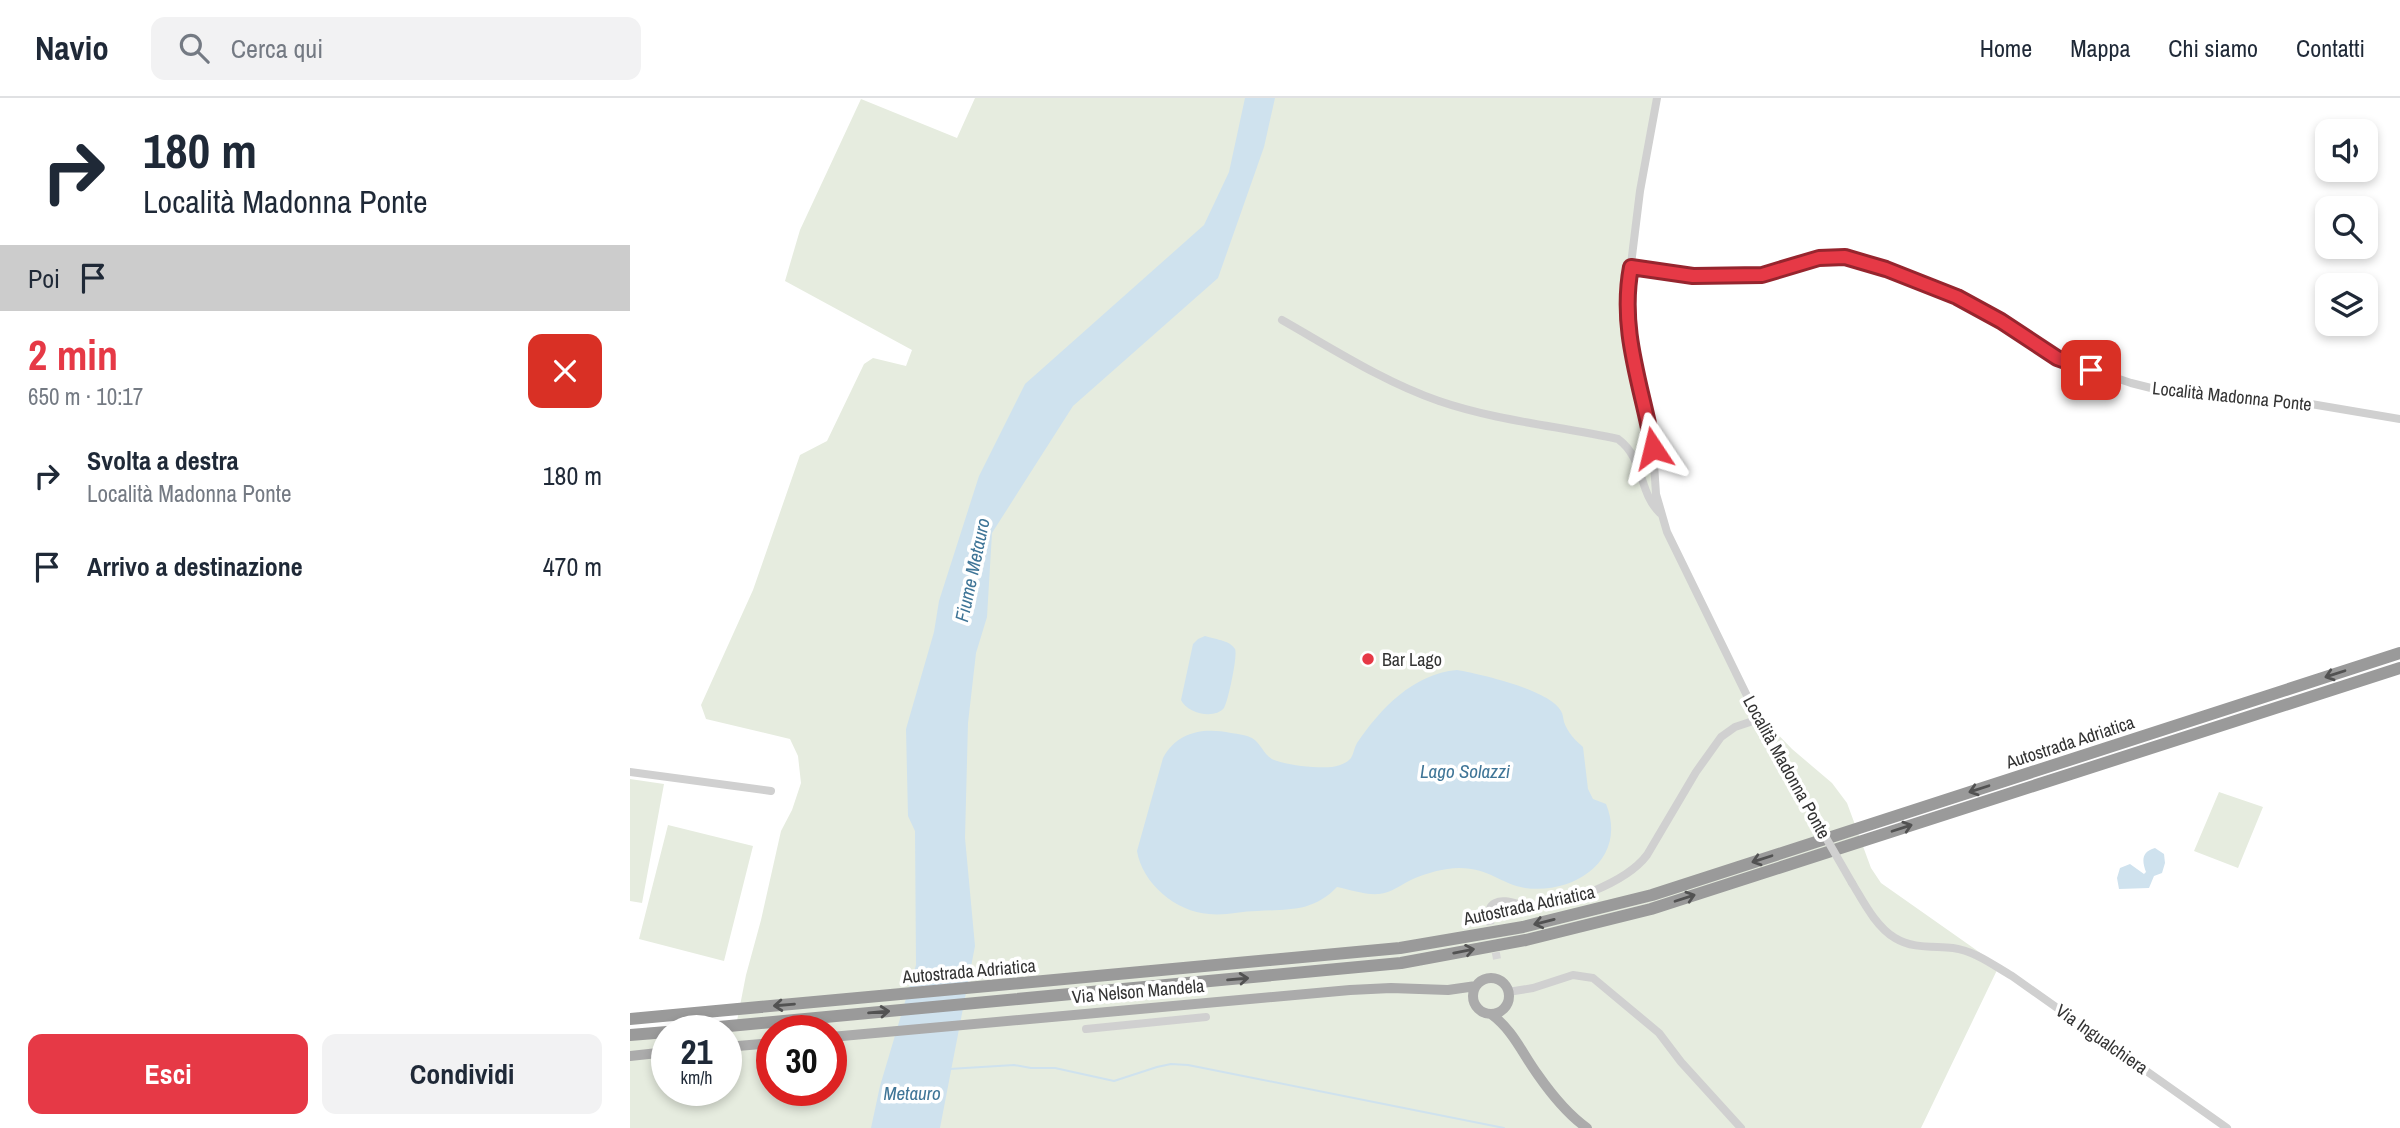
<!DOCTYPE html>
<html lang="it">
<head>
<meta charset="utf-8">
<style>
	:root { --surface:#fff; --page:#f2f2f3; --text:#1f2937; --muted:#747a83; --line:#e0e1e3; --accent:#e63946 }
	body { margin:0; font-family:"Archivo Narrow",sans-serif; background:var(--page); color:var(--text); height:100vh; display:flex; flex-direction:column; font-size:26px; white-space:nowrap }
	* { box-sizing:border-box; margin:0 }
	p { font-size:23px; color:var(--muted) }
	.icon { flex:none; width:38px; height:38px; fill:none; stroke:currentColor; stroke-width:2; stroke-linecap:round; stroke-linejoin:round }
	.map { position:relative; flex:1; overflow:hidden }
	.side { display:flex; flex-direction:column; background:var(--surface); width:630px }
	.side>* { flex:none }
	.top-card { background:#fff; color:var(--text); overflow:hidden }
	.fabs { position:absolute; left:1685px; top:21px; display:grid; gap:14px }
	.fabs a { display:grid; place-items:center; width:63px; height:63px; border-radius:14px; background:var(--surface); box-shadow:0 4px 10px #0003; font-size:35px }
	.speed { position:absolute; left:21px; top:917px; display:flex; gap:14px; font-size:35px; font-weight:700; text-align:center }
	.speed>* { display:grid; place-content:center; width:91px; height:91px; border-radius:50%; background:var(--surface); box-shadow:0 4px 10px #0003; line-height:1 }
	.speed small { font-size:18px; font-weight:400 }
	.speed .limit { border:10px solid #d22; background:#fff; color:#111 }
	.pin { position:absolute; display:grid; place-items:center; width:60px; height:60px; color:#fff; margin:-30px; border-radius:14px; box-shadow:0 4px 10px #0006 }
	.me { position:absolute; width:77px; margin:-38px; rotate:350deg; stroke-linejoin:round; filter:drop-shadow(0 0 5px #0008) }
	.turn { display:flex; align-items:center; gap:24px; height:147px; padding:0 28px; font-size:32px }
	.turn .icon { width:91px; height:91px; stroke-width:2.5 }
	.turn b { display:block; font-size:49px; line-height:60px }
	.then { display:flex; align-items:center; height:66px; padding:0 28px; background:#0003; gap:14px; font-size:26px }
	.round { display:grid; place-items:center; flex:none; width:74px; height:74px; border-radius:14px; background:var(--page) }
	.head { display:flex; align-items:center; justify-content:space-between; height:119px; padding:0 28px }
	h1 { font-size:42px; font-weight:700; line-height:52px; color:var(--accent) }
	.primary-button { display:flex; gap:14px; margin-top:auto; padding:14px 28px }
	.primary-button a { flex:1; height:80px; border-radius:14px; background:var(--accent); color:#fff; font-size:28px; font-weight:700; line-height:80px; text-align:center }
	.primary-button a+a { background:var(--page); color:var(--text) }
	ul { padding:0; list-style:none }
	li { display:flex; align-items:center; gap:21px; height:91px; padding:0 28px }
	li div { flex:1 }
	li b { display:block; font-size:26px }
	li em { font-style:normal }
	header { display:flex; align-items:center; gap:42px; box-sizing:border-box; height:98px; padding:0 35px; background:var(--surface); border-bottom:2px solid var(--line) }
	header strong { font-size:33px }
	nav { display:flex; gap:38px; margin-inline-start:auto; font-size:24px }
	.search { width:490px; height:63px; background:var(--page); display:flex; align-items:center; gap:18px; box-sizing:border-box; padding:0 24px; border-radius:14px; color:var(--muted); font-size:26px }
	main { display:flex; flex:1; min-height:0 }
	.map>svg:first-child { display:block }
	.green { fill:#e6ecdf; fill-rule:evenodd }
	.water { fill:#cfe2ee }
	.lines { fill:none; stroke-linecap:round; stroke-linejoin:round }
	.stream { stroke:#cfe2ee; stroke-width:2 }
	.minor-tunnel { stroke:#d6d6d6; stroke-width:8; stroke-dasharray:8 4; stroke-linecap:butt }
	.minor { stroke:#d0d0d0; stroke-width:8 }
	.major { stroke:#ababab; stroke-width:10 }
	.highway { stroke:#9a9a9a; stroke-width:12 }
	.minor-bridge { stroke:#d0d0d0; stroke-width:8 }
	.oneway { stroke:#525252 }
	.route-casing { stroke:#96252e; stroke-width:18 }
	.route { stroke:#e63946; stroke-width:12 }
	.poi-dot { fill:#e63946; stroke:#fff; stroke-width:2.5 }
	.labels { text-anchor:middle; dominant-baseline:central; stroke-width:7; stroke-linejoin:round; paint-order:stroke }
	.street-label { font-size:18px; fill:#333; stroke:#fff }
	.poi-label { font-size:18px; fill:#333; stroke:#fff; text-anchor:start }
	.water-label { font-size:19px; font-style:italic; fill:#3f7597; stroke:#fff }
</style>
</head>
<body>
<header>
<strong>Navio</strong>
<div class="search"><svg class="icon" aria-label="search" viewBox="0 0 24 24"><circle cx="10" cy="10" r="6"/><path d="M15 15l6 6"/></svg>Cerca qui</div>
<nav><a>Home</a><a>Mappa</a><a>Chi siamo</a><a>Contatti</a></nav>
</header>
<main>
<section class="side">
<div class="top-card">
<div class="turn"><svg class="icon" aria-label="right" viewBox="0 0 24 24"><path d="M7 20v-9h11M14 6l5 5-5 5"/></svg><div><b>180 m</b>Località Madonna Ponte</div></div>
<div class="then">Poi<svg class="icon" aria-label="arrive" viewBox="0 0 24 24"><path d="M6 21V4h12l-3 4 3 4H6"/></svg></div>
</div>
<div class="head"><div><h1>2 min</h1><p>650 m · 10:17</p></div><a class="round" style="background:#d93025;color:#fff"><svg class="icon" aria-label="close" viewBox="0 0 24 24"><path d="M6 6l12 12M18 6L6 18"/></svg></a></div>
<ul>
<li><svg class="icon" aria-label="right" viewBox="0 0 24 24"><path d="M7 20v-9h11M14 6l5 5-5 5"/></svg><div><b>Svolta a destra</b><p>Località Madonna Ponte</p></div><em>180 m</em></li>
<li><svg class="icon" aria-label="arrive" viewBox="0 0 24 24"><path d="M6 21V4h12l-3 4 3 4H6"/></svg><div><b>Arrivo a destinazione</b></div><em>470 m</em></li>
</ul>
<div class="primary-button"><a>Esci</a><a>Condividi</a></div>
</section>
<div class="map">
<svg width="1770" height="1030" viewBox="0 0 1770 1030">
	<rect width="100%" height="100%" fill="#fff"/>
	<path class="green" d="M345,0H1029L994,211L1016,307L1032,426L1129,617L1162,651L1202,685L1217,705L1241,770L1251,785L1369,868L1291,1030H0V935L107,923L116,877L131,822L151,733L162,712L171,685L168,658L160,641L76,621L71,607L123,492L170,357L197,343L234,266L243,260L276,268L282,252L155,183L170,132L231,1L327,40ZM37,933H96V992H37ZM142,933H201V992H142Z
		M0,681L34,686L12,805L0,803Z
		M1589,694L1633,709L1608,770L1564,753Z
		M38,727L123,748L94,863L9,841Z"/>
	<path class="water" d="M615,0H645L634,49L588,180L443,308L362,435L357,519L346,555L338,625L335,740L345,848L310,1030H241L250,988L286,867L285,733L278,718L276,631L304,534L309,503L349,378L395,286L574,127L599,74Z
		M575,538C583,541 600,542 605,551C608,557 598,604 594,610C584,622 557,615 551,602L563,546L568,541Z
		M827,572C850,576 920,592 931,613C933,616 933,620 934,624C938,635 945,642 953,649L958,691L963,701L976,706C998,760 946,797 895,790C871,786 859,770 829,770C814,770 797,775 783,781C772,786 761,795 749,796C735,797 721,792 707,789C683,814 660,811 627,813C611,813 595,818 579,816C546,814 512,785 507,753L533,660C547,634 573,629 601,635C608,636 616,637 622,640C632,646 633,657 644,662C661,668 684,670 702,669C709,668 717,665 721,660C724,655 724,650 727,645C751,610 783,576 827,572Z
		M1525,750L1534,756L1535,765L1532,775L1524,778L1519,790L1489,791L1487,780L1490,770L1500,766L1514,776L1516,774C1512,763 1511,754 1525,750Z"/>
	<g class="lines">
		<path class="stream" d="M319,971L384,967L401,970H425L484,983L527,969L541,966L558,967L874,1030"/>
		<path class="minor-tunnel" d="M859,819L867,861"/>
		<path class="minor" d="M1027,0L1010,93L996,207L1001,257L1016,311L1023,350L1026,396L1037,434L1123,610L1180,712
			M1001,169L1063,178L1132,177L1189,160L1215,159L1256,171L1327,199L1371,223L1427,260L1501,285L1533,293L1564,297L1681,306L1770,321
			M652,222C703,251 754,284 809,303C867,323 929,328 988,341C1015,361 1008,394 1030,415
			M0,674L141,693
			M1222,785C1233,803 1246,829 1265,840C1283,851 1303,848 1323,850C1345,853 1363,867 1382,878L1597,1030
			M859,819C859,813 859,808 865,805C875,800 887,807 898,808C932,809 996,785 1017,757L1066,674L1091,639L1105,629L1129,621
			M878,894L903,890L943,877L963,880L1029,935L1051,964L1111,1030
			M456,931L576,919"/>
		<path class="major" d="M843 898a18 18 0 1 1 36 0a18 18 0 1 1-36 0Z
			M861,916C883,932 892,955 908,977C922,997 937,1016 957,1030
			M201,939L720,892L761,890L818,892L846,888
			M96,949L142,945
			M0,958L37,954"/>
		<path class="highway" d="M0,921L770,850L893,829L1022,797L1770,555
			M46,933L771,865L896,842L1021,811L1770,570
			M0,937L37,934"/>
		<path class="minor-bridge" d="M1180,712L1222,785"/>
	</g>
	<defs><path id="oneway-shaft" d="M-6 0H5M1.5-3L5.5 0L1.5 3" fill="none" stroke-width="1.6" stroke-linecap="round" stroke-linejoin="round" transform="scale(1.75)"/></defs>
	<g class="oneway">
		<use href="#oneway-shaft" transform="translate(1705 576) rotate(162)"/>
		<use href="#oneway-shaft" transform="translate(1349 691) rotate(162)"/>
		<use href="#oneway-shaft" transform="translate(1272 730) rotate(-18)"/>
		<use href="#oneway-shaft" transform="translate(1132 761) rotate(162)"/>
		<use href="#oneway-shaft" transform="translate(1055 800) rotate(-18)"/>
		<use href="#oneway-shaft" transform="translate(914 824) rotate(166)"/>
		<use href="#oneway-shaft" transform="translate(834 853) rotate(-11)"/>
		<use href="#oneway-shaft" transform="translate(608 881) rotate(-5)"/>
		<use href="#oneway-shaft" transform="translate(154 907) rotate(175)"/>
		<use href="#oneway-shaft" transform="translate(249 914) rotate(-5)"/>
	</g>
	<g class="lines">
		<g class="route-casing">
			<path id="route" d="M1023,350C1012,288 989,233 1001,169L1063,178L1132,177L1189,160L1215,159L1256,171L1327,199L1371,223L1427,260L1461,272"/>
		</g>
		<use href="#route" class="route"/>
	</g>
	<circle class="poi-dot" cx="738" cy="561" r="7"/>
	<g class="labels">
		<g class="street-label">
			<text transform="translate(1602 298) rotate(6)">Località Madonna Ponte</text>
			<text transform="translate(1440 644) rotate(-18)">Autostrada Adriatica</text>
			<text transform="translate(1157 669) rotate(61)">Località Madonna Ponte</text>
			<text transform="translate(899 807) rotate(-12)">Autostrada Adriatica</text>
			<text transform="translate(339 873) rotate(-5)">Autostrada Adriatica</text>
			<text transform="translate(508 893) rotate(-5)">Via Nelson Mandela</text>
			<text transform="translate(1472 941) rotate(35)">Via Ingualchiera</text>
		</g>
		<g class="poi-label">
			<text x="752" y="561">Bar Lago</text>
		</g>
		<g class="water-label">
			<text transform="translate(342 472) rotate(-78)">Fiume Metauro</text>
			<text x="835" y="673">Lago Solazzi</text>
			<text x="282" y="995">Metauro</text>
		</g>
	</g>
</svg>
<div class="fabs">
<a><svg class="icon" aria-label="sound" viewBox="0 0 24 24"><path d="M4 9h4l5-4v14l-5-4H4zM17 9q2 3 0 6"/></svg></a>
<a><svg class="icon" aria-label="search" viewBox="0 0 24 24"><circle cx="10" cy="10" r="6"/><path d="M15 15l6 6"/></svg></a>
<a><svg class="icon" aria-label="layers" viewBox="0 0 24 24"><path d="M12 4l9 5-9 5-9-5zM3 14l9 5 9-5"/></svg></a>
</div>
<div class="speed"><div>21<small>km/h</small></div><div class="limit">30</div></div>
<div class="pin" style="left:1461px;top:272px;background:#d93025"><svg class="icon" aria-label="arrive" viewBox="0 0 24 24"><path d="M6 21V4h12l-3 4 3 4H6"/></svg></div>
<svg class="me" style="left:1023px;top:350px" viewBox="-20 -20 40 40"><path d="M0-17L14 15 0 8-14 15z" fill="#e63946" stroke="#fff" stroke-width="4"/></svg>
</div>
</main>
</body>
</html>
